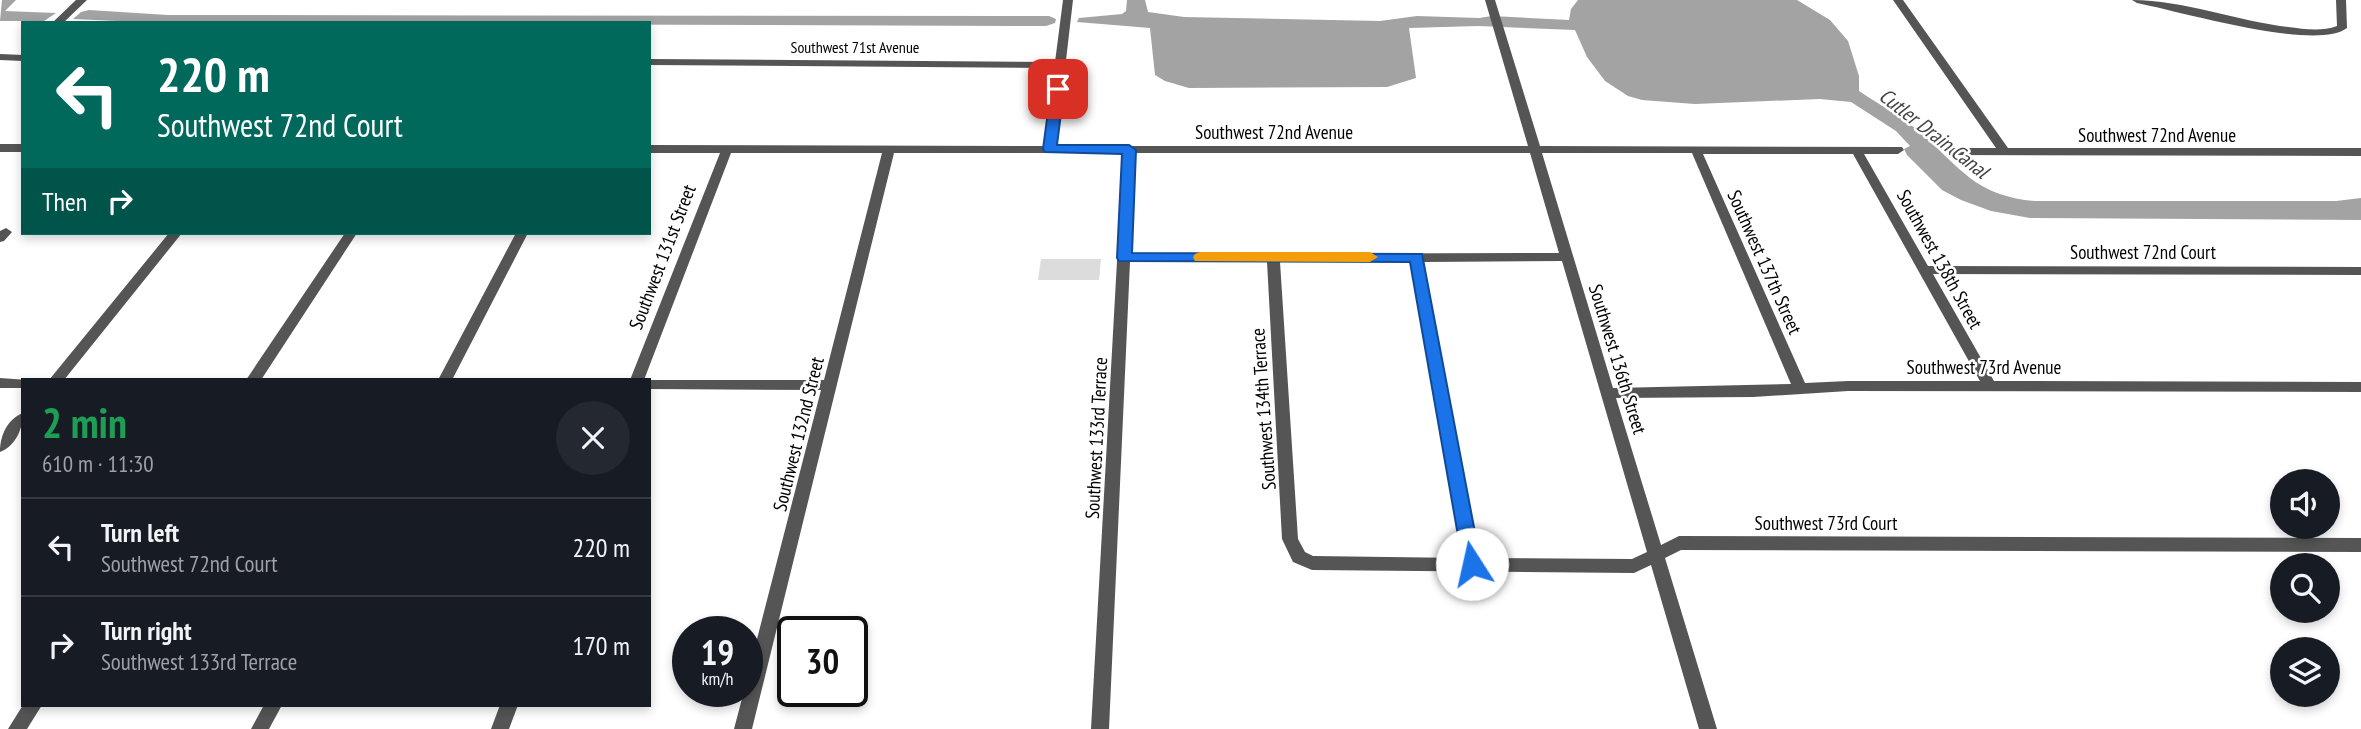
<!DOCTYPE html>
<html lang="en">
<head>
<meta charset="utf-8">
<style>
	:root { --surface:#171b24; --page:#242831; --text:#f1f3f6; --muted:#9ea1a6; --line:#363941 }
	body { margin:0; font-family:"PT Sans Narrow",sans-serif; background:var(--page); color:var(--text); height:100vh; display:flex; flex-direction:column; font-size:26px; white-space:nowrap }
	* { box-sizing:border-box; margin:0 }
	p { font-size:23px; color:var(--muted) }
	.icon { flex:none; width:38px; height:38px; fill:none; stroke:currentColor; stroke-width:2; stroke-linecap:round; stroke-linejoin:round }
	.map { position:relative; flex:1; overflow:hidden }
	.sheet { position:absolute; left:21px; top:378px; width:630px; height:329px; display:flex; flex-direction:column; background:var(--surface); border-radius:0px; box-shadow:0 4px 10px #0003 }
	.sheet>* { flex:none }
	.guide { position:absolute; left:21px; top:21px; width:630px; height:214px; border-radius:0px; box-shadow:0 4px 10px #0003; background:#00695c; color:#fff; overflow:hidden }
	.buttons { position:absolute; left:2270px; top:469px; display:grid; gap:14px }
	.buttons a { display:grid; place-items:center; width:70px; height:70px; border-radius:50%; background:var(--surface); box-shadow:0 4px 10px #0003; font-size:35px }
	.speed { position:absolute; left:672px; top:616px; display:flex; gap:14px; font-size:35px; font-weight:700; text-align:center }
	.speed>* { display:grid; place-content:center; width:91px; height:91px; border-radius:50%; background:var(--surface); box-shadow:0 4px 10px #0003; line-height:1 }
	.speed small { font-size:18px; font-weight:400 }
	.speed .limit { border:4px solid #111; border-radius:10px; background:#fff; color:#111 }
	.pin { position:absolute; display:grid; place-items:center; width:60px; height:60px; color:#fff; margin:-30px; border-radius:14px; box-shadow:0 4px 10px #0006 }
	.me { position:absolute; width:77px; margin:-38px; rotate:350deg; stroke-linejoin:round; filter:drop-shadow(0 0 5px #0008) }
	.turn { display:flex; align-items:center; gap:24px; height:147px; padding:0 21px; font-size:32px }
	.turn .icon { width:91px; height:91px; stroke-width:2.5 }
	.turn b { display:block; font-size:49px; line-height:60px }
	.then { display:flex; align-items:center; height:66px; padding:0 21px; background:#0003; gap:14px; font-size:26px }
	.round { display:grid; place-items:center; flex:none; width:74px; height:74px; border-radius:37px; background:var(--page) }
	.head { display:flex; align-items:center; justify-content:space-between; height:119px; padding:0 21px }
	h1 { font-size:42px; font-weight:800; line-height:52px; color:#1e9e55 }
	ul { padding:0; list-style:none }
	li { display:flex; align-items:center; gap:21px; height:98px; padding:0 21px; border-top:2px solid var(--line) }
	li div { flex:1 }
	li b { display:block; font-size:26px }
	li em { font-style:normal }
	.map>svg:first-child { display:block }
	.green { fill:#dcdcdc }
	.water { fill:#a3a3a3 }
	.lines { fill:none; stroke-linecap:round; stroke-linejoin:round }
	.minor { fill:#555; fill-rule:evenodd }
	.route { fill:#1a73e8; stroke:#114b97; stroke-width:2 }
	.slow { fill:#f59e0b }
	.labels { text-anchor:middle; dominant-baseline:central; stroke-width:5; stroke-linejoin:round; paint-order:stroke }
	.far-street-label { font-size:16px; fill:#000; stroke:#fff }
	.street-label { font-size:19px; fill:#000; stroke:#fff }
	.water-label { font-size:21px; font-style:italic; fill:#444; stroke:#fff }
</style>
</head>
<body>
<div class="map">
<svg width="2361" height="729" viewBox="0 0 2361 729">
	<rect width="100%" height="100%" fill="#fff"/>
	<path class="green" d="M1041,259H1101L1099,280H1038Z"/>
	<path class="water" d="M2,0H16L5,11L56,13L44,21H0Z
		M1127,0H1145L1148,12L1184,17L1380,21L1417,16L1479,18L1492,16L1569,20L1571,9L1578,0H1797L1830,20L1848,41L1859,76V91C1883,107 1909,121 1930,141C1965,175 1982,196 2034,201H2336L2361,198V220L2030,218L1991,211L1961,200L1942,190L1907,155L1904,149L1910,146L1896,131L1851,102L1820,99L1695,104L1642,100L1628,96L1605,81L1587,57L1575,30L1478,26L1409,28L1416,78L1387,87L1189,88L1165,81L1155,75L1150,28L1077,22L1079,18L1122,14L1126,11Z
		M89,10L168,15L1049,16L1056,19L1055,23L1046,26L162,23L73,19L81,12Z"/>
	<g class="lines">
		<path class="minor" d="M76,0H87L63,23H52Z
			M1063,0H1073L1056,146H1528L1485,0H1495L1540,146L1902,147L1904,150L1898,154H1864L1928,266L2361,267V275L1933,274L1994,381L2361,382V392L1848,391L1753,397L1616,398L1661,545L1679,536L2361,538V552L1681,550L1665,558L1717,729H1699L1651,565L1634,573L1312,570L1293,562L1282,539L1267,262H1130L1109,729H1091L1123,153H894L752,729H734L744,691H747V678L821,390L649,389V380H646H824L882,153H731L644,380H630L720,153H649V145L1045,146L1054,68L649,65V59L1055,62ZM1135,153H1530L1559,253L1130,254ZM1542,153H1692L1791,384L1613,388ZM1703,154H1853L1980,381H1848L1805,383ZM1562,261L1647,552L1632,559L1479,558L1424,262ZM1280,262H1411L1463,558L1313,556L1305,552L1298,539Z
			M1893,0H1903L2008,148H2361V156L1949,155V149L1953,148H1996Z
			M2132,0C2184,0 2236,21 2288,27C2304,29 2321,32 2337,26L2336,0H2346L2347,28C2316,52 2179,11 2137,3Z
			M0,54L23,55V61L0,60Z
			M0,144H23V152H0Z
			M6,228L12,232L4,241L0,242V231Z
			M169,233H182L64,380H49Z
			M345,233H357L261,380H246Z
			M516,233H528L452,380H438Z
			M0,378L28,380H23V388H0Z
			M23,413C23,428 16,446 0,452C0,436 7,419 23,413Z
			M23,705H42L27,729H8Z
			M264,705H282L269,729H251Z
			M500,705H518L509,729H491Z"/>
	</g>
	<path class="route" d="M1058,85L1064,89L1057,145H1129L1136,150L1132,253L1422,254L1481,564L1478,569L1472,572L1465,569L1463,564L1410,262L1119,261L1117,258L1122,154L1045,152L1043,149L1051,89Z"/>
	<path class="slow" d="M1200,252H1370L1378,257L1370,262L1195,261L1193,257L1195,254Z"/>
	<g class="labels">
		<g class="far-street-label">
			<text x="855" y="47">Southwest 71st Avenue</text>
		</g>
		<g class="street-label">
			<text x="1274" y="132">Southwest 72nd Avenue</text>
			<text x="2157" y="135">Southwest 72nd Avenue</text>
			<text x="2143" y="252">Southwest 72nd Court</text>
			<text transform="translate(662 257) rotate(-69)">Southwest 131st Street</text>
			<text transform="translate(1940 259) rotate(61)">Southwest 138th Street</text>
			<text transform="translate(1765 262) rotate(66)">Southwest 137th Street</text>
			<text transform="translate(1618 359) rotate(73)">Southwest 136th Street</text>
			<text x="1984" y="367">Southwest 73rd Avenue</text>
			<text transform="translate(1263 409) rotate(-94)">Southwest 134th Terrace</text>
			<text transform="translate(798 434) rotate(-76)">Southwest 132nd Street</text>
			<text transform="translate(1096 438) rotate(-87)">Southwest 133rd Terrace</text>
			<text x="1826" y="523">Southwest 73rd Court</text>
		</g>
		<g class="water-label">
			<text transform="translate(1934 133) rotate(38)">Cutler Drain Canal</text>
		</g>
	</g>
</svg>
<div class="buttons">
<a><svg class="icon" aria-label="sound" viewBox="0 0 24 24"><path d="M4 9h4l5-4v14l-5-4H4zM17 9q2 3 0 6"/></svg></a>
<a><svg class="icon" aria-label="search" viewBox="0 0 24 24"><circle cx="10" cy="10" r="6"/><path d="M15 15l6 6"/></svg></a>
<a><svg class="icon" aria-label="layers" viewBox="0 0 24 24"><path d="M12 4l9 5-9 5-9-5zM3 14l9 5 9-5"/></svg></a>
</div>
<div class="speed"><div>19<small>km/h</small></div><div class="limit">30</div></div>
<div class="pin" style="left:1058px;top:89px;background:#d93025"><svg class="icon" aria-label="arrive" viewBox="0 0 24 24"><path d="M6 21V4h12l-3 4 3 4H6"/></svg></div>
<svg class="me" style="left:1472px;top:564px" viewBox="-20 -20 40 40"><circle r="19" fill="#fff"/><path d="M0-13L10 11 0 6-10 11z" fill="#1a73e8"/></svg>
<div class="guide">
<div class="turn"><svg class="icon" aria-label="left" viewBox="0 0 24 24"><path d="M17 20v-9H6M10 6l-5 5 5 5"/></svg><div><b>220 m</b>Southwest 72nd Court</div></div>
<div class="then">Then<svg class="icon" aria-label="right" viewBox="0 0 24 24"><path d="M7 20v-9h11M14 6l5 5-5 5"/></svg></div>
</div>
<section class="sheet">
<div class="head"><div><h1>2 min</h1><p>610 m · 11:30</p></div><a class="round"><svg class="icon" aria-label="close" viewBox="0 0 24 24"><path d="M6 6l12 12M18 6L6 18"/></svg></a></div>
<ul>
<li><svg class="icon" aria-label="left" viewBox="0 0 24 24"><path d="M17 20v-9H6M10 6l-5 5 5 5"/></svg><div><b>Turn left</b><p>Southwest 72nd Court</p></div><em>220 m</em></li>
<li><svg class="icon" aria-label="right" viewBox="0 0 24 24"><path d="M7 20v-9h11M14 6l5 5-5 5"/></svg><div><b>Turn right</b><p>Southwest 133rd Terrace</p></div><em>170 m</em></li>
</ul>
</section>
</div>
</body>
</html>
